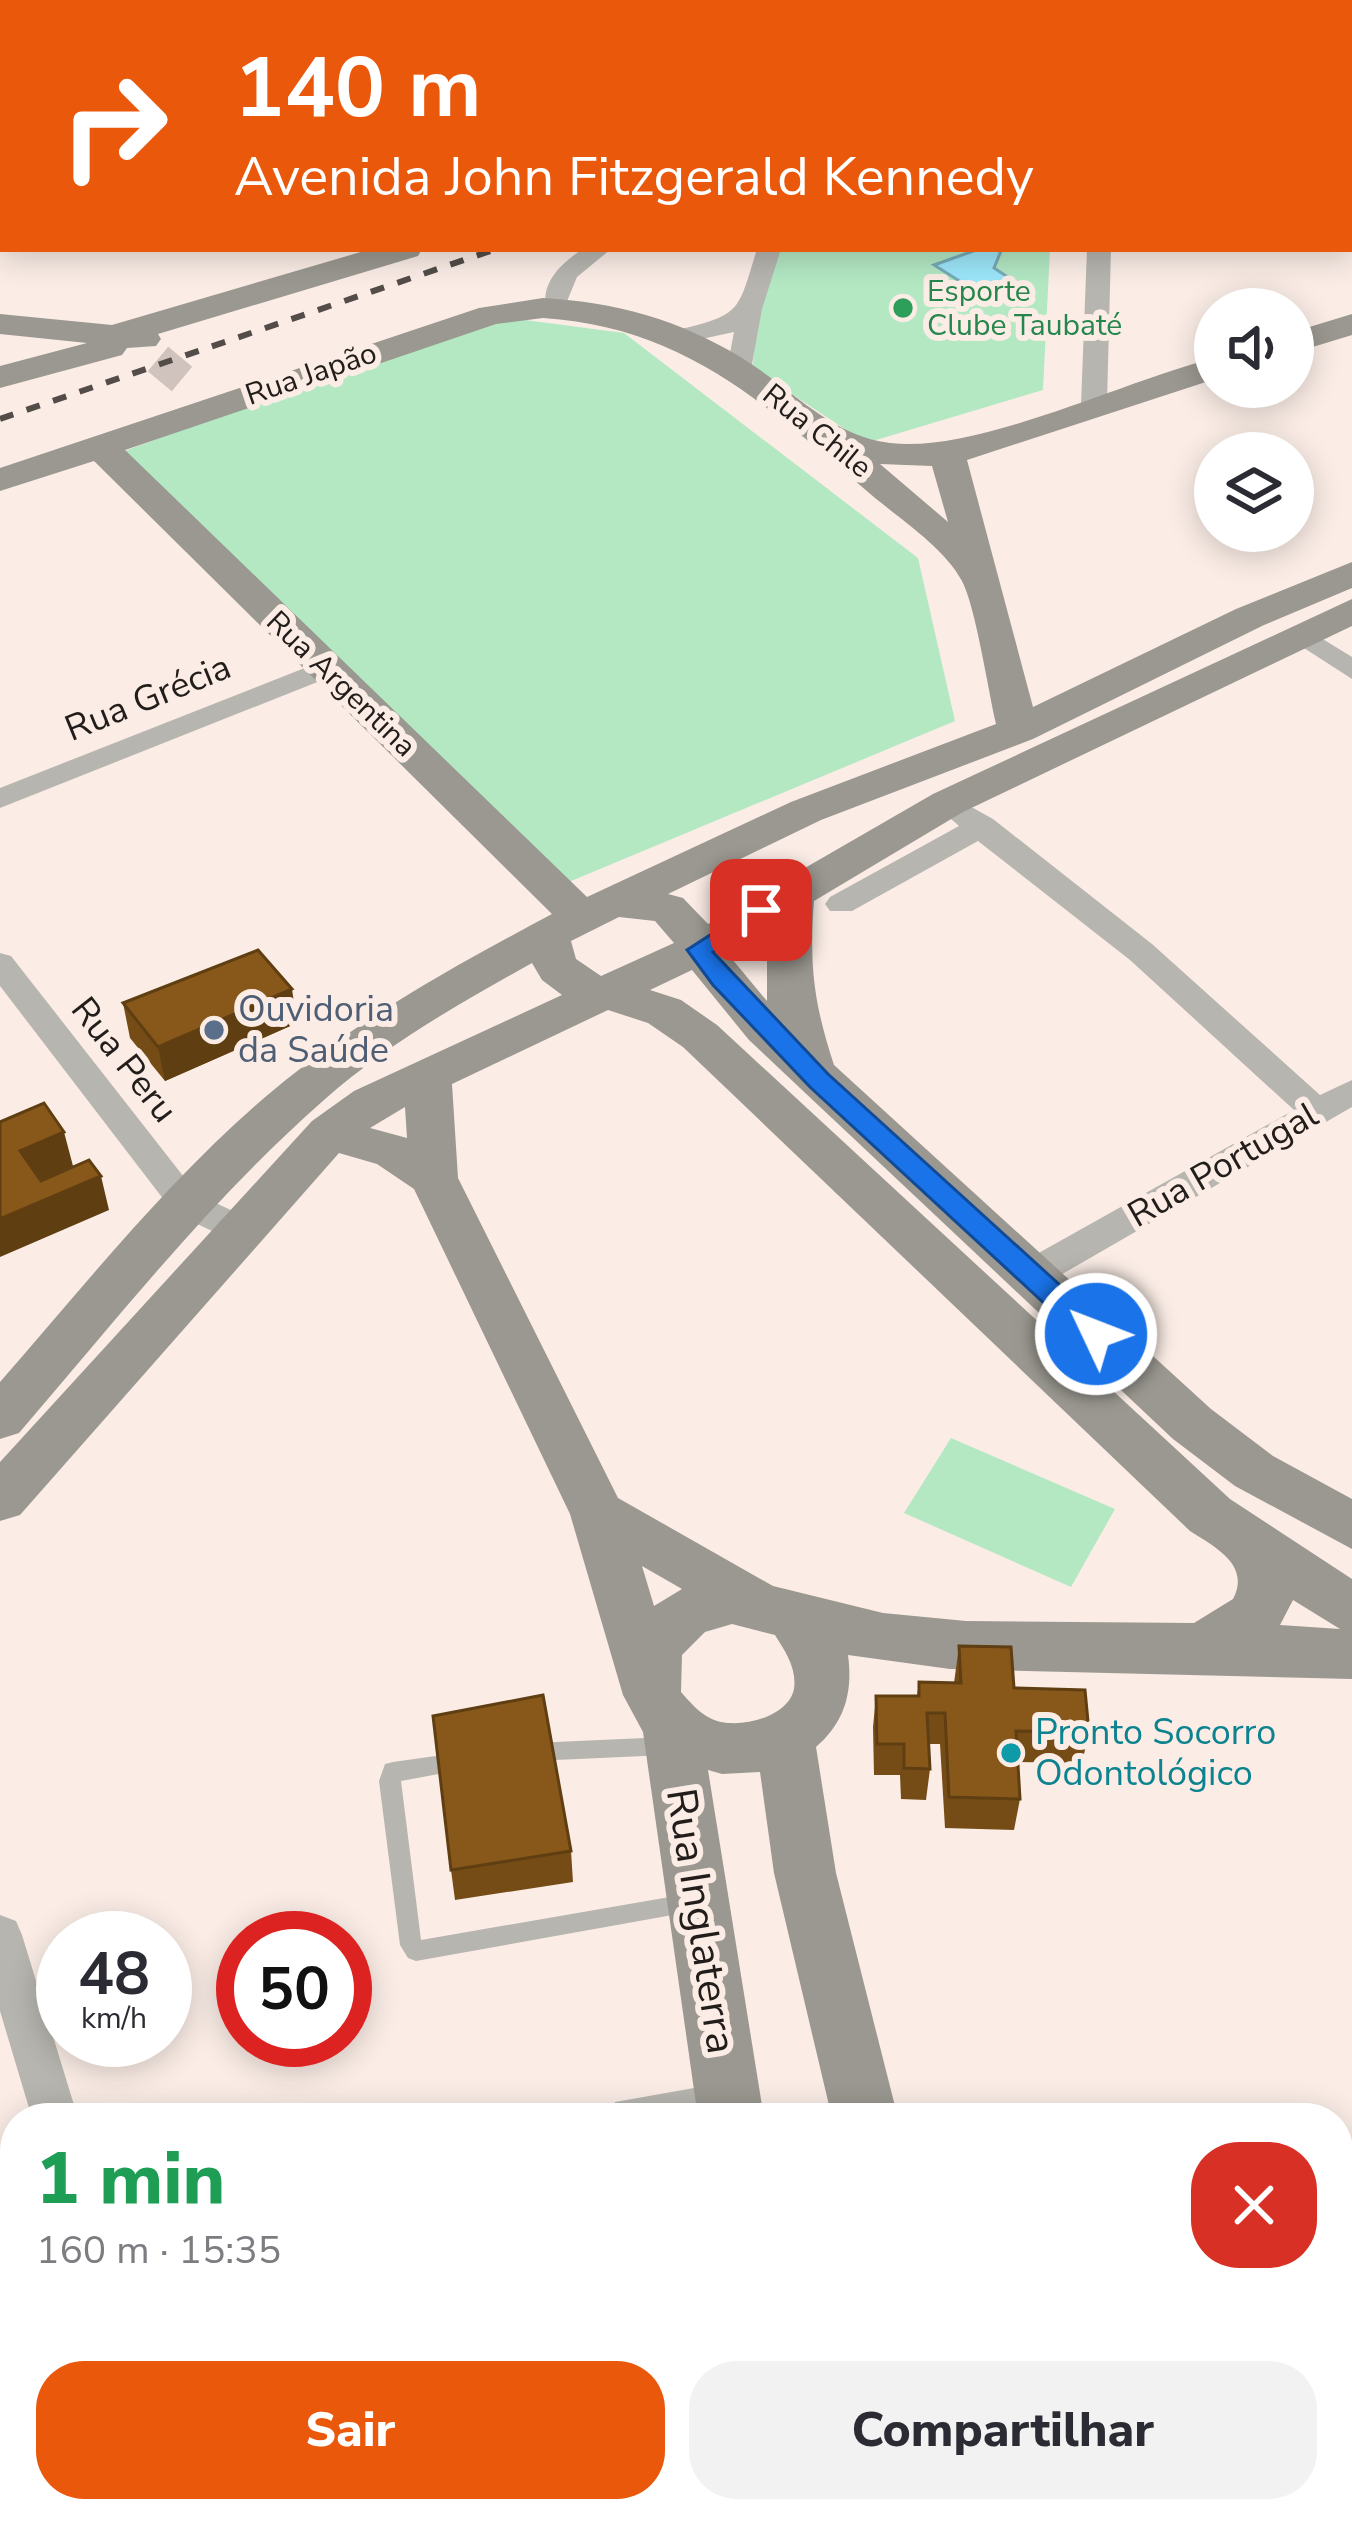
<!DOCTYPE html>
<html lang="pt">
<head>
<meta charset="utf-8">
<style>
	:root { --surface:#fff; --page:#f2f2f3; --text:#2b2b33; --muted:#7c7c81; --accent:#ea580c }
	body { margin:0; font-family:"Nunito Sans",sans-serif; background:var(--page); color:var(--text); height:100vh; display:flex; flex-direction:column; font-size:45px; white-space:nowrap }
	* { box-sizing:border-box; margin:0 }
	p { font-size:39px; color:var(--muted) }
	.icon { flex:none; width:66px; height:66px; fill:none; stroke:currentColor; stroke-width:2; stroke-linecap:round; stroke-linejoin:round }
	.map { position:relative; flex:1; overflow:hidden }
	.details { position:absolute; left:0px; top:2103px; width:1353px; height:420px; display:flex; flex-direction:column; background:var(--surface); border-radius:48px 48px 0 0; box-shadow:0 6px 30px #0003 }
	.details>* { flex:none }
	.banner { position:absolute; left:0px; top:0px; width:1353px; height:252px; box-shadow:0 6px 30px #0003; background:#ea580c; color:#fff; overflow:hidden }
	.controls { position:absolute; left:1194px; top:288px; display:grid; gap:24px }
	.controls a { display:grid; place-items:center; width:120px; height:120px; border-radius:50%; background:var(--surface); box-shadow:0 6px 30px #0003; font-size:60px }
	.speed { position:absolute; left:36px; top:1911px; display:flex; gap:24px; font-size:60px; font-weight:700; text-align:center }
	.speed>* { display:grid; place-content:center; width:156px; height:156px; border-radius:50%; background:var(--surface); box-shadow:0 6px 30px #0003; line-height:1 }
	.speed small { font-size:30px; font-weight:400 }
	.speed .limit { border:18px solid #d22; background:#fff; color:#111 }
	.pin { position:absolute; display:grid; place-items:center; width:102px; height:102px; color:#fff; margin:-51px; border-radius:24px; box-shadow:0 6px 18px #0006 }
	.me { position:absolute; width:132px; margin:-66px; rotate:313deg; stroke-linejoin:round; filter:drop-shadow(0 0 9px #0008) }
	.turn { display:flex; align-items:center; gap:42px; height:252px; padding:0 36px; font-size:54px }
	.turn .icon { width:156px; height:156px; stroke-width:2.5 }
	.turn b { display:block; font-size:84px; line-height:102px }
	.round { display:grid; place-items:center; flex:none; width:126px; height:126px; border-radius:48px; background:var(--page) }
	.head { display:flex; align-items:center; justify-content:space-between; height:204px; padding:0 36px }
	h1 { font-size:72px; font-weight:800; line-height:90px; color:#1e9e55 }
	.cta { display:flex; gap:24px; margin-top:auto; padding:24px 36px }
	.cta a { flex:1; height:138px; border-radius:48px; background:var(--accent); color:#fff; font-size:48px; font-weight:800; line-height:138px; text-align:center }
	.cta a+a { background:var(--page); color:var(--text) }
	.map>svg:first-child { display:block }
	.green { fill:#b3e8c3 }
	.water { fill:#9ce6fa; stroke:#77aab7; stroke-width:3 }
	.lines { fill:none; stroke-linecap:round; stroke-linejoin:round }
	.secondary-tunnel { stroke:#d0c3bd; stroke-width:32; stroke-dasharray:32 16; stroke-linecap:butt }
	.lane { fill:#b7b5af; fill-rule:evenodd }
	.street { fill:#b7b5af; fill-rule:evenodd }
	.secondary { fill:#9a9890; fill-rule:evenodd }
	.primary { fill:#868379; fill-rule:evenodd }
	.rail { stroke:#534c48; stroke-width:6; stroke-dasharray:14 14; stroke-linecap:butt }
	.wall { fill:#754c16 }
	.shaded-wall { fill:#5f3e12 }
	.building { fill:#88581a; stroke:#5f3e12; stroke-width:3 }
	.route { fill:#1a73e8; stroke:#114b97; stroke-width:3 }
	.leisure-dot { fill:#2e9e5b; stroke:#fbede6; stroke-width:4.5 }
	.service-dot { fill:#5c6f8a; stroke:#fbede6; stroke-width:4.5 }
	.culture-dot { fill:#0f9aa8; stroke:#fbede6; stroke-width:4.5 }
	.labels { text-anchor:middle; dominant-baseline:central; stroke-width:12; stroke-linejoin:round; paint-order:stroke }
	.far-leisure-label { font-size:30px; fill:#27864d; stroke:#fbede6; text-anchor:start }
	.far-street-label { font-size:30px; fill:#221d1a; stroke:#fbede6 }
	.street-label { font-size:36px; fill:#221d1a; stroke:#fbede6 }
	.service-label { font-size:36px; fill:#4e5e75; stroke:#fbede6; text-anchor:start }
	.culture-label { font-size:36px; fill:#0d838f; stroke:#fbede6; text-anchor:start }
	.near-street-label { font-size:42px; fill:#221d1a; stroke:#fbede6 }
</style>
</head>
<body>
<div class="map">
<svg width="1352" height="2523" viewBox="0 0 1352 2523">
	<rect width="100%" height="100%" fill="#fbede6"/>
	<path class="green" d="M766,249H1050L1043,390L866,443L752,368Z
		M525,320L624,333L918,558L955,721L564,884L119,453L444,334L483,323Z
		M951,1438L1115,1509L1071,1587L904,1513Z"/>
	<path class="water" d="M979,249L1001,251L994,268L1023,287L988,299L934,265Z"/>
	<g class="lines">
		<path class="secondary-tunnel" d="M158,359L182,379"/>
		<path class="lane" d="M278,0H288L286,3H276Z
			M344,0H354L352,3H342Z
			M667,1737L674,1740L678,1746L674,1752L667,1755L533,1761L526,1759L522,1752L526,1745L533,1743Z
			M464,1752L471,1754L475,1761L471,1768L401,1781L421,1940L687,1894L695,1897L698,1904L695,1911L416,1961L408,1958L400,1945L379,1781L385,1764L393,1762Z"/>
		<path class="street" d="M583,249H611L577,277L563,311H547C539,284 561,263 583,249Z
			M757,249H781L762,309L751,369L739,376L727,369L734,332L683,343L671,336L674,331C742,314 737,314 757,249Z
			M1087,249H1111L1107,404L1094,412L1081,404Z
			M1300,625L1352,657V679L1290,639L1286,633Z
			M325,660L335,663L339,669L335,675L0,808V788Z
			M948,794L993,819L1152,944L1320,1095L1352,1080V1107L1045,1284L1032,1287L1019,1284L1014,1274L1019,1264L1294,1110L1130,960L978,841L852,911H830L825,904L830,897L959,826L933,803Z
			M0,953L11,956L198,1195L255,1221L260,1230L255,1239L242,1243L229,1239L174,1213L0,986Z
			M0,1915L16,1921L22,1935L78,2118H32L0,2011Z
			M728,2082L744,2088L751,2104L745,2118H609L615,2102Z
			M1338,2154L1352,2159V2216L1338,2210Z
			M72,2508H124L123,2523H71Z
			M1039,2508H1097L1103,2523H1045Z"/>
		<path class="secondary" d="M371,249H422L418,256L158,334L161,339L156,346L127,348L122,355L0,388V366L87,343L0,334V314L112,325Z
			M543,298C616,302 680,320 742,358C791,388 831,436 890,443C977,454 1125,380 1215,358V379L967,460L1033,707L1236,609L1352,562V588L1264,625L1033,739L821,820L668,894L683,898L708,924L933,794L1352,599V626L963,812L814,901C809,966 814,1004 834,1065L1211,1409L1273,1456L1352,1499V1549L1235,1486L1173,1439L749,1040L692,970L650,990L681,1000L717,1025L1230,1499L1352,1579V1679L950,1669L848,1655C853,1692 845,1722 816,1747L836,1873L898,2118H832L774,1873L760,1772L722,1774L708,1770L764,2118H698L643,1732L623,1695L570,1514L414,1189L377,1164L339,1153L20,1515L0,1521V1462L312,1121L354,1091L562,995L542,980L532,963C460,1003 386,1045 324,1100C211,1199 117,1319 19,1433L0,1439V1382C91,1278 187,1156 296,1072C376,1009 462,962 552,914L94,461L0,491V468L479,308ZM543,318C687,327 771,409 875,498C902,520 945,549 962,581C976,608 988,690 996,724L791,802L587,897L125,450L496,324ZM880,464L932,466L948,522ZM619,917L655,921L674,943L601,976L576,959L571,941ZM767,929V1001L727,953ZM608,1010L648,1023L683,1047L1190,1531C1215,1547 1251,1565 1233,1599L1194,1623L966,1621L883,1613L773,1586L618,1498L458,1178L452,1084ZM405,1107L407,1138L370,1128ZM642,1566L682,1589L654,1606ZM1293,1600L1340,1629L1280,1625ZM732,1624L775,1635C785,1651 797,1668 794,1689C788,1719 733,1731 710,1718C699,1713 689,1701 681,1692L682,1655L705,1632Z
			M1352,314V335L1293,353V332Z
			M770,2508H844L847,2523H773Z
			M917,2508H991L994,2523H920Z"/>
		<path class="primary" d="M0,50H3V70H0Z"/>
		<path class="rail" d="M0,419L496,249"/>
	</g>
	<path class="wall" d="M352,0H512L511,3H352Z
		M1350,110H1352V184L1350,183Z
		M123,1003L297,1023L165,1081L130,1038Z
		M959,1646L1014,1688L1089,1732L1082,1763L1018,1762L1020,1799L1014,1830L945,1828L940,1744H929L930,1769L926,1800L901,1799L900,1775H874L873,1727L876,1696H917L919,1682L954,1683Z
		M571,1851L573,1882L455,1900L451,1870Z"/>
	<path class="shaded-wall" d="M477,0H512L511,3H477Z
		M292,989L297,1023L165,1081L158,1047Z
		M64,1132L73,1166L30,1185L20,1151Z
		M101,1176L109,1210L0,1257V1219Z"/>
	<path class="building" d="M1350,110H1352V143H1350Z
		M258,950L292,989L158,1047L123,1003Z
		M44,1103L64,1132L20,1151L41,1181L89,1160L101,1176L0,1219V1122Z
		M959,1646L1011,1647L1014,1688L1085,1690L1089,1732L1016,1731L1020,1799L949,1797L945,1713H927L930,1769L904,1768V1744H877L876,1696H919V1682L961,1683Z
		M543,1695L571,1851L451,1870L433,1716Z"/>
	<path class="route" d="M761,902L773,910L770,916L713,952L828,1074L1106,1327L1110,1334L1106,1342H1086L810,1087L713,985L687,950Z"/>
	<circle class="leisure-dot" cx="903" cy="308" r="12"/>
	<circle class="service-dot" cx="214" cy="1030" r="12"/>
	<circle class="culture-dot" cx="1011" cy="1753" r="12"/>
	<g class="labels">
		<g class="far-leisure-label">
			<text x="927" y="291">Esporte<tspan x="927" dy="34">Clube Taubaté</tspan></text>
		</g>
		<g class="far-street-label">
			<text transform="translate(311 374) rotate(-19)">Rua Japão</text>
			<text transform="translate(817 431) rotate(39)">Rua Chile</text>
			<text transform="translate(341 684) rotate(44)">Rua Argentina</text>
		</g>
		<g class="street-label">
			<text transform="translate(148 698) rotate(-22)">Rua Grécia</text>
			<text transform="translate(124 1060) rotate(52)">Rua Peru</text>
			<text transform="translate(1223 1165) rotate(-30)">Rua Portugal</text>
		</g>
		<g class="service-label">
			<text x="238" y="1009">Ouvidoria<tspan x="238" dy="41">da Saúde</tspan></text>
		</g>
		<g class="culture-label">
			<text x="1035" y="1732">Pronto Socorro<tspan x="1035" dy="41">Odontológico</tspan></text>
		</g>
		<g class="near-street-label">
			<text transform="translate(701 1921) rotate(81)">Rua Inglaterra</text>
		</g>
	</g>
</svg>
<div class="controls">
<a><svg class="icon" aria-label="sound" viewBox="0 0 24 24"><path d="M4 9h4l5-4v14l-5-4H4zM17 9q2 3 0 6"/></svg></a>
<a><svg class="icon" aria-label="layers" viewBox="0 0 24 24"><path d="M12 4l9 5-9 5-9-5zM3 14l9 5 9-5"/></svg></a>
</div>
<div class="speed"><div>48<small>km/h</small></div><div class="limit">50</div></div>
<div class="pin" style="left:761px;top:910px;background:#d93025"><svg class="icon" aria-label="arrive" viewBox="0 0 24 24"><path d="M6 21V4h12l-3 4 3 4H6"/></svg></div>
<svg class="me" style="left:1096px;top:1334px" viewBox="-20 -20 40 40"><circle r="17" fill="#1a73e8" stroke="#fff" stroke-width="3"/><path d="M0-11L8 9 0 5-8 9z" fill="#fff"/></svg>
<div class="banner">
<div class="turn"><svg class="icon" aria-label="right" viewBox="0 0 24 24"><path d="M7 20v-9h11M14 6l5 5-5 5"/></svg><div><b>140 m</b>Avenida John Fitzgerald Kennedy</div></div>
</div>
<section class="details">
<div class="head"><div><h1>1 min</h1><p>160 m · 15:35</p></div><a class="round" style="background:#d93025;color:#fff"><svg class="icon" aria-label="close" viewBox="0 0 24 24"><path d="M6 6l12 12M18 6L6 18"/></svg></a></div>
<div class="cta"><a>Sair</a><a>Compartilhar</a></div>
</section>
</div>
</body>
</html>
